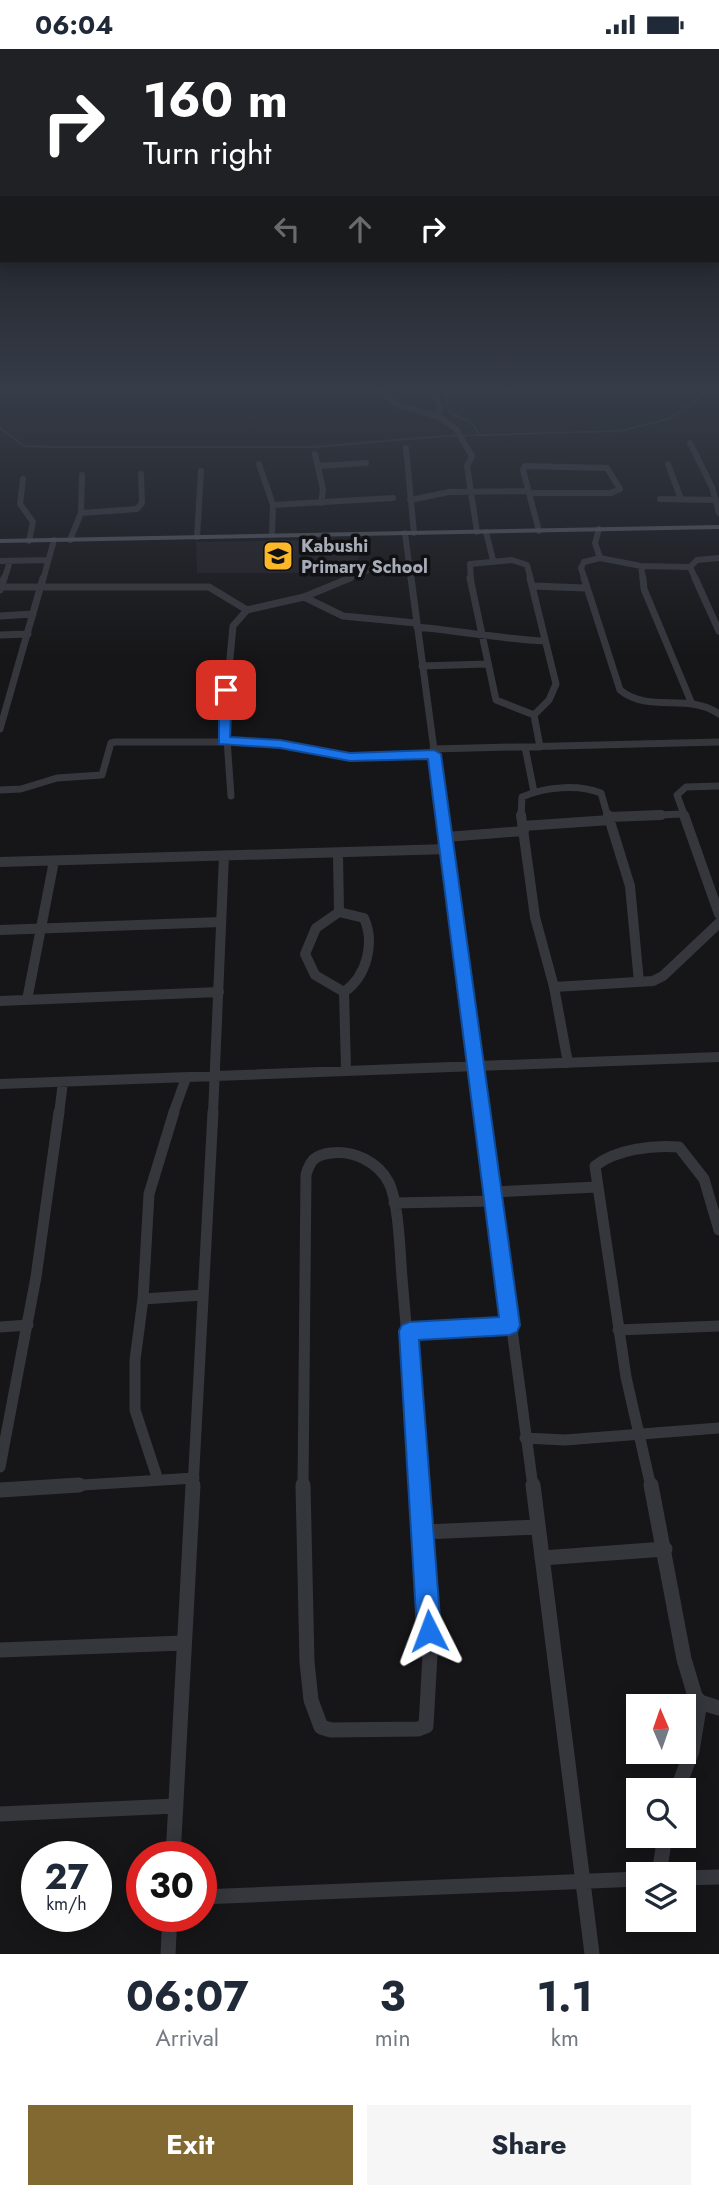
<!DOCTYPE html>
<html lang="en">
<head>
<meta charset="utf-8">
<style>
	:root { --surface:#fff; --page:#f6f6f7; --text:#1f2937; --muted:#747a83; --accent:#826931 }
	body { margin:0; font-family:Jost,sans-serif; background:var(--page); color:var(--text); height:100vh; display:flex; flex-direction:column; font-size:26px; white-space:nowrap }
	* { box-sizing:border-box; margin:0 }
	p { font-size:23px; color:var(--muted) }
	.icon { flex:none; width:38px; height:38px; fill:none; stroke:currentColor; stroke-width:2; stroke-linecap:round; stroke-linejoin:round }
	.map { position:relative; height:1905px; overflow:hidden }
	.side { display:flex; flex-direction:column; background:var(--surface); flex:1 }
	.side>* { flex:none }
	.top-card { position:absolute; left:0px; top:0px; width:719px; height:214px; box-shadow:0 4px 18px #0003; background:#202124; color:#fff; overflow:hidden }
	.needle { width:46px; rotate:358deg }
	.buttons { position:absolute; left:626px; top:1645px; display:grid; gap:14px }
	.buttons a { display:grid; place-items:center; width:70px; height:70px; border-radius:0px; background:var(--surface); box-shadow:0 4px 18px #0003; font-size:35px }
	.speed { position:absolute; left:21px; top:1792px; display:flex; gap:14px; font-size:35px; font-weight:700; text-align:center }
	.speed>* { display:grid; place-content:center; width:91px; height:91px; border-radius:50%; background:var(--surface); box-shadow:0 4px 18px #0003; line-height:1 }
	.speed small { font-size:18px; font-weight:400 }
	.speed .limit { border:10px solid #d22; background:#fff; color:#111 }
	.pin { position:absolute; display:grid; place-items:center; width:60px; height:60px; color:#fff; margin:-30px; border-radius:14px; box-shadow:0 4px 10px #0006 }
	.me { position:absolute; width:77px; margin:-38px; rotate:357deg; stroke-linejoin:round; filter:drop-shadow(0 0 5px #0008) }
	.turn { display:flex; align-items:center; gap:24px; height:147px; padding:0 28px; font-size:32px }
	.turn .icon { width:91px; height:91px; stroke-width:2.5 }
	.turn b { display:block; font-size:49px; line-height:60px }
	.lanes { display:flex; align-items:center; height:66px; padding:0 28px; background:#0003; justify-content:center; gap:35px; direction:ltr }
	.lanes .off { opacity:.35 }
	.eta { display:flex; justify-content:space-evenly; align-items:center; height:119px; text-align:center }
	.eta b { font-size:42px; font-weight:700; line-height:49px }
	.cta { display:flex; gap:14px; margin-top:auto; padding:14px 28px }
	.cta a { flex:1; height:80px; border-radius:0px; background:var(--accent); color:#fff; font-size:28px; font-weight:700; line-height:80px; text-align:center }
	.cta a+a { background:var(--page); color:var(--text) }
	.status { display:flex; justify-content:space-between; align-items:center; height:49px; padding:0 35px; background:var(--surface); direction:ltr }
	.status svg { height:19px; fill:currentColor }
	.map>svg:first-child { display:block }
	.built { fill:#222125 }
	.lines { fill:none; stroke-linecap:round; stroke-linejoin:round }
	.stream { stroke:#2b343c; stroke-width:2 }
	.minor-far4 { stroke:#36373d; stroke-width:6 }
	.minor-far3 { stroke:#36373d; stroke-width:7 }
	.minor-far2 { stroke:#36373d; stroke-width:10 }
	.minor-far1 { stroke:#36373d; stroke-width:11 }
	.minor { stroke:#36373d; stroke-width:15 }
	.major { fill:#52545c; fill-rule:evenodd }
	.route { fill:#1a73e8; stroke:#114b97; stroke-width:2 }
	.labels { text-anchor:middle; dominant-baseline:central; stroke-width:7; stroke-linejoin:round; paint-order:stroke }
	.far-poi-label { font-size:18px; font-weight:bold; fill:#a7acb9; stroke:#111113; text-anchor:start }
</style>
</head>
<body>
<div class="status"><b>06:04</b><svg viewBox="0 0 49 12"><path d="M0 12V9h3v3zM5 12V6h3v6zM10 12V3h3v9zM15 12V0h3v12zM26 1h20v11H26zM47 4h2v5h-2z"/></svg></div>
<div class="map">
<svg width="719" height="1905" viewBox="0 0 719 1905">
	<rect width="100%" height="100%" fill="#161618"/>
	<path class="built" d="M359,490L358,524H197L196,493Z"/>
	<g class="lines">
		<path class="stream" d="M445,341L449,363L472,374L479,385
			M0,379L24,397L51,398H313L446,387L621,382L668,370L689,357L707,341"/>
		<path class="minor-far4" d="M379,341L399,357L438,367
			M431,341L440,357L438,367L456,380L472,407L467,417L477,483
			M690,394L712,438L719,464
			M406,399L414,484
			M315,405L323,441L321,454
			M259,415L273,456L272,486
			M668,415L681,450
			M318,417L366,414
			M23,430L20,455L33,473L29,492
			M530,444H611L620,440L607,419L525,417L523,421L539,482
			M660,450L716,451
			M410,451L449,443L529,442
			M273,456L393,449
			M81,464L137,460L142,454L141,425
			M599,480L595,494L600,509
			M486,483L493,511
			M405,484L411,531
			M197,488L201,422
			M70,491L81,464L82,426
			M0,512L48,511
			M641,517L643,531
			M4,531L10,512
			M43,531L54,491
			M345,531L371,520L408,518
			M471,531L470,515L512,511L527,516L531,531
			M585,531L581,519L584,513L600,509L641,517L690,518
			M696,531L690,518L697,511L719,509"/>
		<path class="minor-far3" d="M411,529L443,768
			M470,529L496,651L534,666L549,651L556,635L530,529
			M584,529L620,641C650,665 688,643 719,665
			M643,529L644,540L692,655
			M695,529L719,582
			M533,537L585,539
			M1,538H209L247,561
			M0,541L4,529
			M304,548L343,567L416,574
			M0,567L33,565
			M417,578C460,582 501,590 545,592
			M0,586L28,585
			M422,617L487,615
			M534,666L540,698
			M0,680L43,529
			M525,698L534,743
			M433,700L719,693
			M0,741L21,740L57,729L102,726L111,694L115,693H264L350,708L434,705
			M231,747L225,662L233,577L247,561L304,548L350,529
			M521,768L522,748C545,738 577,735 601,744L608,768
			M619,768L681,765
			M685,768L677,746L686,738L719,737"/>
		<path class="minor-far2" d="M443,766L483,1065
			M521,766L535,868L554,938L568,1014
			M608,766L630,837L639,933
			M684,766L719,865
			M609,768L661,766
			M523,777L610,771
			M446,788L524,782
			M338,805L339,863
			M0,813L448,800
			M339,863L364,869C375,894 367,927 344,943L315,926L305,905L316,879Z
			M0,881L221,873
			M554,938L653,932L663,927L719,874
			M344,943L346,1020
			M27,951L54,812
			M0,952L219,943
			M0,1035L719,1008
			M59,1065L63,1033
			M173,1065L186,1029
			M213,1065L224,807"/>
		<path class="minor-far1" d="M174,1063L149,1145L143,1250L203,1246
			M483,1063L533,1438
			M493,1143L597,1138
			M394,1154L494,1152
			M143,1250L135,1311V1361L158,1431
			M0,1278L28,1276
			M618,1281L719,1277
			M409,1282L510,1276
			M525,1389L565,1391L719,1379
			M0,1418L36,1228L59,1063
			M51,1438L194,1429
			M193,1438L213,1063
			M303,1438L306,1126C310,1111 315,1106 331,1104C353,1101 379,1113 389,1134C399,1154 400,1205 402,1229C408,1299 414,1368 420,1438
			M651,1438L626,1328L595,1117C616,1100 653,1096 679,1098L704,1130L719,1181"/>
		<path class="minor" d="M303,1436L307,1613L311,1651L321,1678L331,1681L418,1680L426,1677L430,1606L420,1436
			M533,1436L592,1905
			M651,1436L684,1610L695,1647L700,1653L719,1659
			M0,1441L79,1436
			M424,1483L538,1478
			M542,1509L665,1500
			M0,1601L183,1594
			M677,1741L692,1702L700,1653
			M0,1765L176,1757
			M173,1808L193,1436
			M659,1825L665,1787
			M684,1829L719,1828
			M201,1848L639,1830
			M168,1905L170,1867"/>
		<path class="major" d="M719,476V480L0,494V490Z"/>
	</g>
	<linearGradient id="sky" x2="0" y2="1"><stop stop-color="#0c0c0d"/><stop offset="0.56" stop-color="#363c48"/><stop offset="1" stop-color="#363c48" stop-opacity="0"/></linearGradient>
	<rect width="719" height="608" fill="url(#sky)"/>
	<path class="route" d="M226,637L232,641L230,688L280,691L350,704L434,701L441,705L520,1276L517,1283L510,1286L419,1291L441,1582L437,1590L429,1593L421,1590L417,1582L399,1282L402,1276L409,1273L499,1268L428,710L350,712L280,699L219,695V641Z"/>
	<defs>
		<g id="school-square" transform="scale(1.575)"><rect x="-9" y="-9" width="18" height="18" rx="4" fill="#fcb829" stroke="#111113"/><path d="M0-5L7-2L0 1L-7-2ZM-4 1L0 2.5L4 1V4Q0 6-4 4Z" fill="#111"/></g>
	</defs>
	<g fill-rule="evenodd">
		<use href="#school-square" x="278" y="507"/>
	</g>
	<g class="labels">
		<g class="far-poi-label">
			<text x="301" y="497">Kabushi<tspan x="301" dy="21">Primary School</tspan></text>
		</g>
	</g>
</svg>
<div class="buttons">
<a><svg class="needle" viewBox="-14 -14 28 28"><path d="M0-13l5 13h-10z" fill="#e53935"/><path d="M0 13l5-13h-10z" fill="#747a83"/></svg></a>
<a><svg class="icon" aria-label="search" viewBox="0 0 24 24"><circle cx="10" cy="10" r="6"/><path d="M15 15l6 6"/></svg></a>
<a><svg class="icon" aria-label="layers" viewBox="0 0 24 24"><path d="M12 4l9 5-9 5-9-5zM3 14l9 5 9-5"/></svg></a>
</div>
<div class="speed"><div>27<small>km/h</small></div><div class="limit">30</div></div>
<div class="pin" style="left:226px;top:641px;background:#d93025"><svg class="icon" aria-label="arrive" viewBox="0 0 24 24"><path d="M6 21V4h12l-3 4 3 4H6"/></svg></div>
<svg class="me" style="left:429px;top:1582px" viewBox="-20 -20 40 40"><path d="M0-17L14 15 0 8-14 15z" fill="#1a73e8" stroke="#fff" stroke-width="4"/></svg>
<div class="top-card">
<div class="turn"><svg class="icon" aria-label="right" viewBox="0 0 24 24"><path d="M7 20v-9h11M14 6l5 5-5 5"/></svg><div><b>160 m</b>Turn right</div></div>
<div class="lanes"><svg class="icon off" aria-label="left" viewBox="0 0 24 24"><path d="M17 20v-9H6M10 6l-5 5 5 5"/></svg><svg class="icon off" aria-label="ahead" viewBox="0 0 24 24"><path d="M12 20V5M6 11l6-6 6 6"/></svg><svg class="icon" aria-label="right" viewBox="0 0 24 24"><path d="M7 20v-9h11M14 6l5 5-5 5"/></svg></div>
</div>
</div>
<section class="side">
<div class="eta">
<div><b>06:07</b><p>Arrival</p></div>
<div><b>3</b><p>min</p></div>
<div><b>1.1</b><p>km</p></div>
</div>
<div class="cta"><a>Exit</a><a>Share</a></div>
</section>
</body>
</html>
